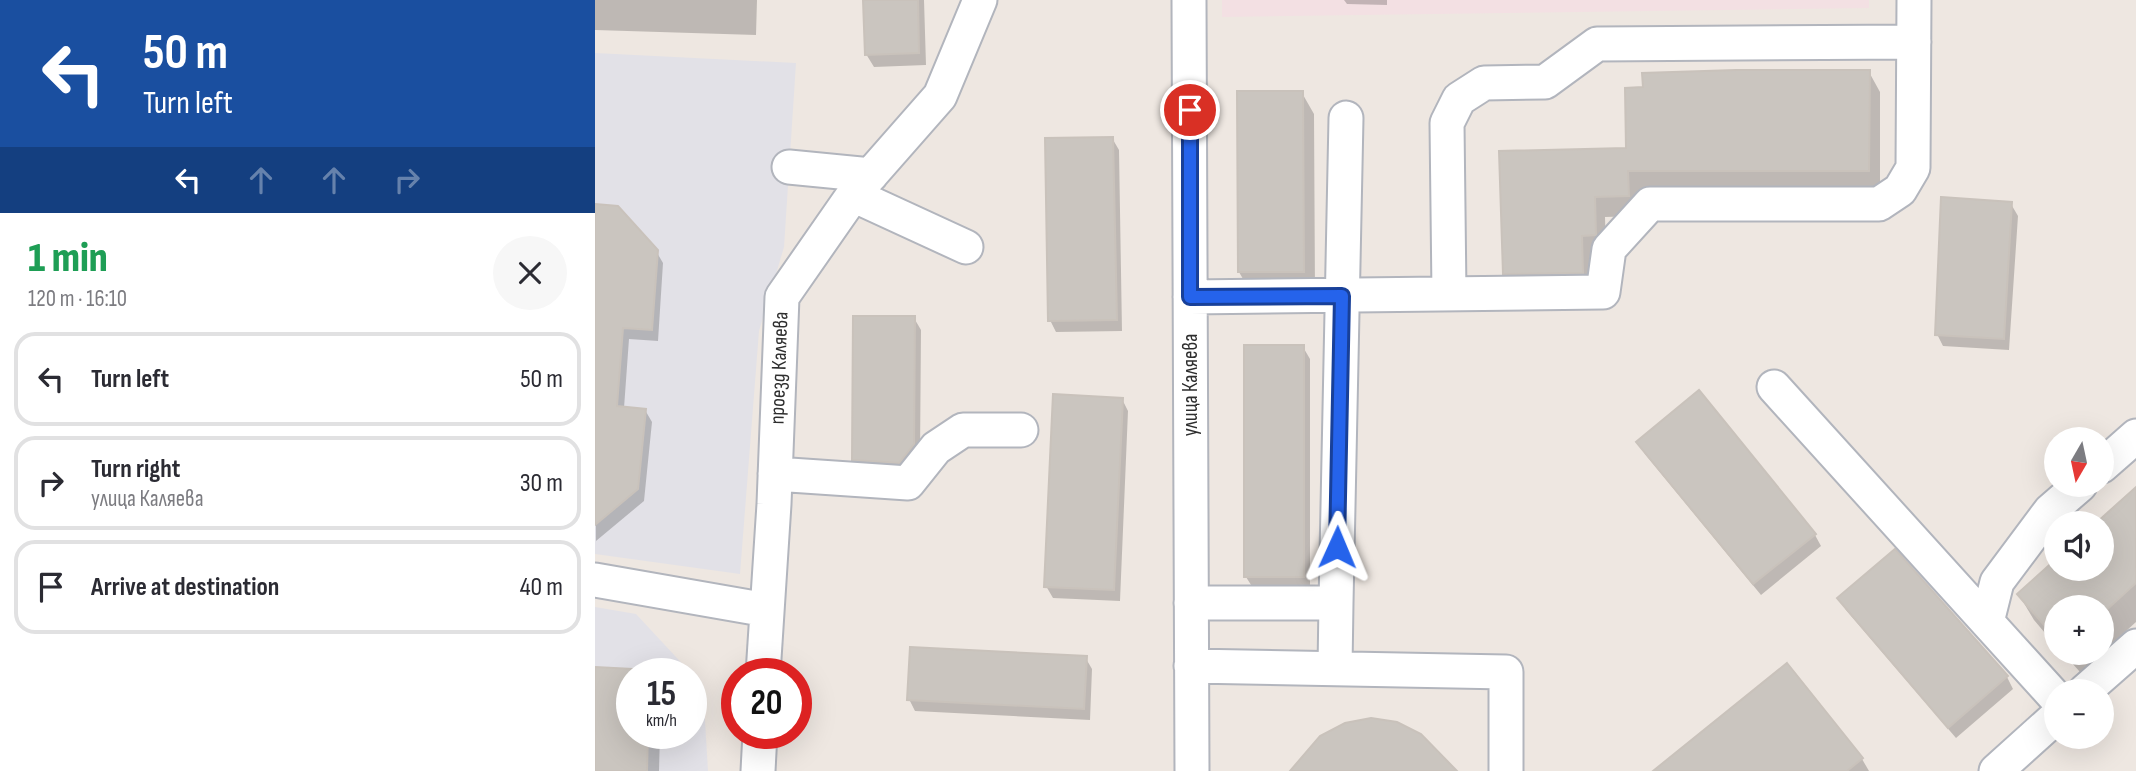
<!DOCTYPE html>
<html lang="en">
<head>
<meta charset="utf-8">
<style>
	:root { --surface:#fff; --page:#f7f7f7; --text:#2b2b33; --muted:#7c7c81; --line:#e1e1e2 }
	body { margin:0; font-family:"Sofia Sans Condensed",sans-serif; background:var(--page); color:var(--text); height:100vh; display:flex; flex-direction:column; font-size:26px; white-space:nowrap }
	* { box-sizing:border-box; margin:0 }
	p { font-size:23px; color:var(--muted) }
	.icon { flex:none; width:38px; height:38px; fill:none; stroke:currentColor; stroke-width:2; stroke-linecap:round; stroke-linejoin:round }
	.map { position:relative; flex:1; overflow:hidden }
	.side { display:flex; flex-direction:column; background:var(--surface); width:595px }
	.side>* { flex:none }
	.banner { background:#1a4fa0; color:#fff; overflow:hidden }
	.needle { width:46px; rotate:189deg }
	.controls { position:absolute; left:1449px; top:427px; display:grid; gap:14px }
	.controls a { display:grid; place-items:center; width:70px; height:70px; border-radius:50%; background:var(--surface); box-shadow:0 7px 28px #0002; font-size:35px }
	.speed { position:absolute; left:21px; top:658px; display:flex; gap:14px; font-size:35px; font-weight:700; text-align:center }
	.speed>* { display:grid; place-content:center; width:91px; height:91px; border-radius:50%; background:var(--surface); box-shadow:0 7px 28px #0002; line-height:1 }
	.speed small { font-size:18px; font-weight:400 }
	.speed .limit { border:10px solid #d22; background:#fff; color:#111 }
	.pin { position:absolute; display:grid; place-items:center; width:60px; height:60px; color:#fff; margin:-30px; border:4px solid #fff; border-radius:50%; box-shadow:0 2px 7px #0007 }
	.me { position:absolute; width:77px; margin:-38px; rotate:1deg; stroke-linejoin:round; filter:drop-shadow(0 0 5px #0008) }
	.turn { display:flex; align-items:center; gap:24px; height:147px; padding:0 28px; font-size:32px }
	.turn .icon { width:91px; height:91px; stroke-width:2.5 }
	.turn b { display:block; font-size:49px; line-height:60px }
	.lanes { display:flex; align-items:center; height:66px; padding:0 28px; background:#0003; justify-content:center; gap:35px; direction:ltr }
	.lanes .off { opacity:.35 }
	.round { display:grid; place-items:center; flex:none; width:74px; height:74px; border-radius:37px; background:var(--page) }
	.overview { display:flex; align-items:center; justify-content:space-between; height:119px; padding:0 28px }
	h1 { font-size:42px; font-weight:800; line-height:52px; color:#1e9e55 }
	ul { padding:0; list-style:none }
	li { display:flex; align-items:center; gap:21px; height:94px; margin:0 14px 10px; padding:0 14px; border:4px solid var(--line); border-radius:21px }
	li div { flex:1 }
	li b { display:block; font-size:26px }
	li em { font-style:normal }
	main { display:flex; flex:1; min-height:0 }
	.map>svg:first-child { display:block }
	.industrial { fill:#e2e1e7; fill-rule:evenodd }
	.medical { fill:#f3e0e3 }
	.shadow { fill:#0003 }
	.building { fill:#cac5bf; stroke:#c9c2bb; stroke-width:2 }
	.lines { fill:none; stroke-linecap:round; stroke-linejoin:round }
	.minor-casing { stroke:#b2b5bd; stroke-width:37 }
	.minor { stroke:#fff; stroke-width:33 }
	.route-casing { stroke:#184099; stroke-width:18 }
	.route { stroke:#2563eb; stroke-width:12 }
	.labels { text-anchor:middle; dominant-baseline:central; stroke-width:7; stroke-linejoin:round; paint-order:stroke }
	.street-label { font-size:21px; fill:#2e2e2e; stroke:#fff }
</style>
</head>
<body>
<main>
<section class="side">
<div class="banner">
<div class="turn"><svg class="icon" aria-label="left" viewBox="0 0 24 24"><path d="M17 20v-9H6M10 6l-5 5 5 5"/></svg><div><b>50 m</b>Turn left</div></div>
<div class="lanes"><svg class="icon" aria-label="left" viewBox="0 0 24 24"><path d="M17 20v-9H6M10 6l-5 5 5 5"/></svg><svg class="icon off" aria-label="ahead" viewBox="0 0 24 24"><path d="M12 20V5M6 11l6-6 6 6"/></svg><svg class="icon off" aria-label="ahead" viewBox="0 0 24 24"><path d="M12 20V5M6 11l6-6 6 6"/></svg><svg class="icon off" aria-label="right" viewBox="0 0 24 24"><path d="M7 20v-9h11M14 6l5 5-5 5"/></svg></div>
</div>
<div class="overview"><div><h1>1 min</h1><p>120 m · 16:10</p></div><a class="round"><svg class="icon" aria-label="close" viewBox="0 0 24 24"><path d="M6 6l12 12M18 6L6 18"/></svg></a></div>
<ul>
<li><svg class="icon" aria-label="left" viewBox="0 0 24 24"><path d="M17 20v-9H6M10 6l-5 5 5 5"/></svg><div><b>Turn left</b></div><em>50 m</em></li>
<li><svg class="icon" aria-label="right" viewBox="0 0 24 24"><path d="M7 20v-9h11M14 6l5 5-5 5"/></svg><div><b>Turn right</b><p>улица Каляева</p></div><em>30 m</em></li>
<li><svg class="icon" aria-label="arrive" viewBox="0 0 24 24"><path d="M6 21V4h12l-3 4 3 4H6"/></svg><div><b>Arrive at destination</b></div><em>40 m</em></li>
</ul>
</section>
<div class="map">
<svg width="1541" height="771" viewBox="0 0 1541 771">
	<rect width="100%" height="100%" fill="#eee7e1"/>
	<path class="industrial" d="M0,53L201,63L189,247L164,331L145,574L0,554Z
		M0,607L41,614L108,686L113,771H0ZM37,674H96V733H37Z"/>
	<path class="medical" d="M627,0H1274V8L627,17Z"/>
	<path class="shadow" d="M0,0H162L161,35L0,30Z
		M270,0H329L331,65L279,67L271,54Z
		M749,0H792V5L752,4Z
		M1274,72L1285,92V190H1044L1045,216L1010,217L1011,254L998,292L921,293L909,273L1033,149Z
		M707,93L719,114L720,292L656,293L644,272Z
		M517,138L524,150L527,331L461,332L455,320Z
		M1416,204L1423,216L1414,350L1348,346L1342,334Z
		M0,206L61,251L68,263L63,341L34,339L29,408L50,410L57,422L49,501L1,541Z
		M319,318L326,330L325,457L311,474L265,471L259,459Z
		M708,347L715,359V588H658L651,577Z
		M527,399L533,411L525,601L458,598L451,586Z
		M1044,442L1220,535L1226,546L1166,595L1050,454Z
		M1541,490V622L1507,653V607H1461V646L1439,620L1424,595L1461,561V569H1507V523H1504Z
		M1299,551L1412,677L1418,689L1361,738L1251,610L1244,598Z
		M1468,653H1507L1485,672Z
		M490,657L497,669L495,720L320,711L314,699Z
		M0,669L55,671L57,674H37V733H65L64,771H0Z
		M1267,759L1274,771H1060Z"/>
	<path class="building" d="M268,0H323L324,53L270,55Z
		M1141,70H1275L1274,171H1033L1034,196L1000,197L1001,235L987,236L988,273L908,274L904,151L1031,148L1030,88L1048,87L1047,73Z
		M642,91H708L709,272H643Z
		M518,137L522,320L453,321L450,138Z
		M1346,197L1417,202L1409,339L1340,335Z
		M0,204L23,206L63,250L57,330L28,328L22,406L51,409L43,489L0,525Z
		M258,316H320L319,444L304,463L257,460Z
		M649,345H709V577H649Z
		M1104,390L1221,534L1158,584L1041,442Z
		M458,394L528,398L519,590L449,587Z
		M1541,487V583L1507,614V607H1461V639L1422,594L1461,559V569H1507V523H1501Z
		M1300,549L1413,676L1353,728L1242,598Z
		M315,647L492,656L489,709L312,700Z
		M1192,663L1268,758L1252,771H1058Z
		M0,667L37,669V733H53L52,771H0Z
		M776,718L802,722L826,734L862,771H695L725,736L750,723Z"/>
	<g class="lines">
		<g class="minor-casing">
			<path id="minor" d="M594,0L597,771
				M194,167L276,175
				M258,195L371,247
				M854,294L852,123L864,99L889,83L950,82L1002,44L1319,42
				M595,297L1008,292L1014,249L1055,204H1284L1305,190L1318,168L1319,0
				M1179,387L1461,698
				M1507,466L1541,436
				M180,474L313,483L341,448L368,430H426
				M0,580L172,610
				M596,603H741L751,118
				M1392,622L1402,582L1455,511L1485,485
				M596,666L911,672V771
				M740,668L741,603
				M168,674L179,504L187,297L258,195L345,96L385,0
				M1490,691L1541,646
				M163,771L165,733
				M1401,771L1461,717"/>
		</g>
		<use href="#minor" class="minor"/>
	</g>
	<g class="lines">
		<g class="route-casing">
			<path id="route" d="M595,110V297L747,296L742,547"/>
		</g>
		<use href="#route" class="route"/>
	</g>
	<g class="labels">
		<g class="street-label">
			<text transform="translate(184 368) rotate(-88)">проезд Каляева</text>
			<text transform="translate(595 385) rotate(-90)">улица Каляева</text>
		</g>
	</g>
</svg>
<div class="controls">
<a><svg class="needle" viewBox="-14 -14 28 28"><path d="M0-13l5 13h-10z" fill="#e53935"/><path d="M0 13l5-13h-10z" fill="#7c7c81"/></svg></a>
<a><svg class="icon" aria-label="sound" viewBox="0 0 24 24"><path d="M4 9h4l5-4v14l-5-4H4zM17 9q2 3 0 6"/></svg></a>
<a>+</a>
<a>−</a>
</div>
<div class="speed"><div>15<small>km/h</small></div><div class="limit">20</div></div>
<div class="pin" style="left:595px;top:110px;background:#d93025"><svg class="icon" aria-label="arrive" viewBox="0 0 24 24"><path d="M6 21V4h12l-3 4 3 4H6"/></svg></div>
<svg class="me" style="left:742px;top:547px" viewBox="-20 -20 40 40"><path d="M0-17L14 15 0 8-14 15z" fill="#2563eb" stroke="#fff" stroke-width="4"/></svg>
</div>
</main>
</body>
</html>
